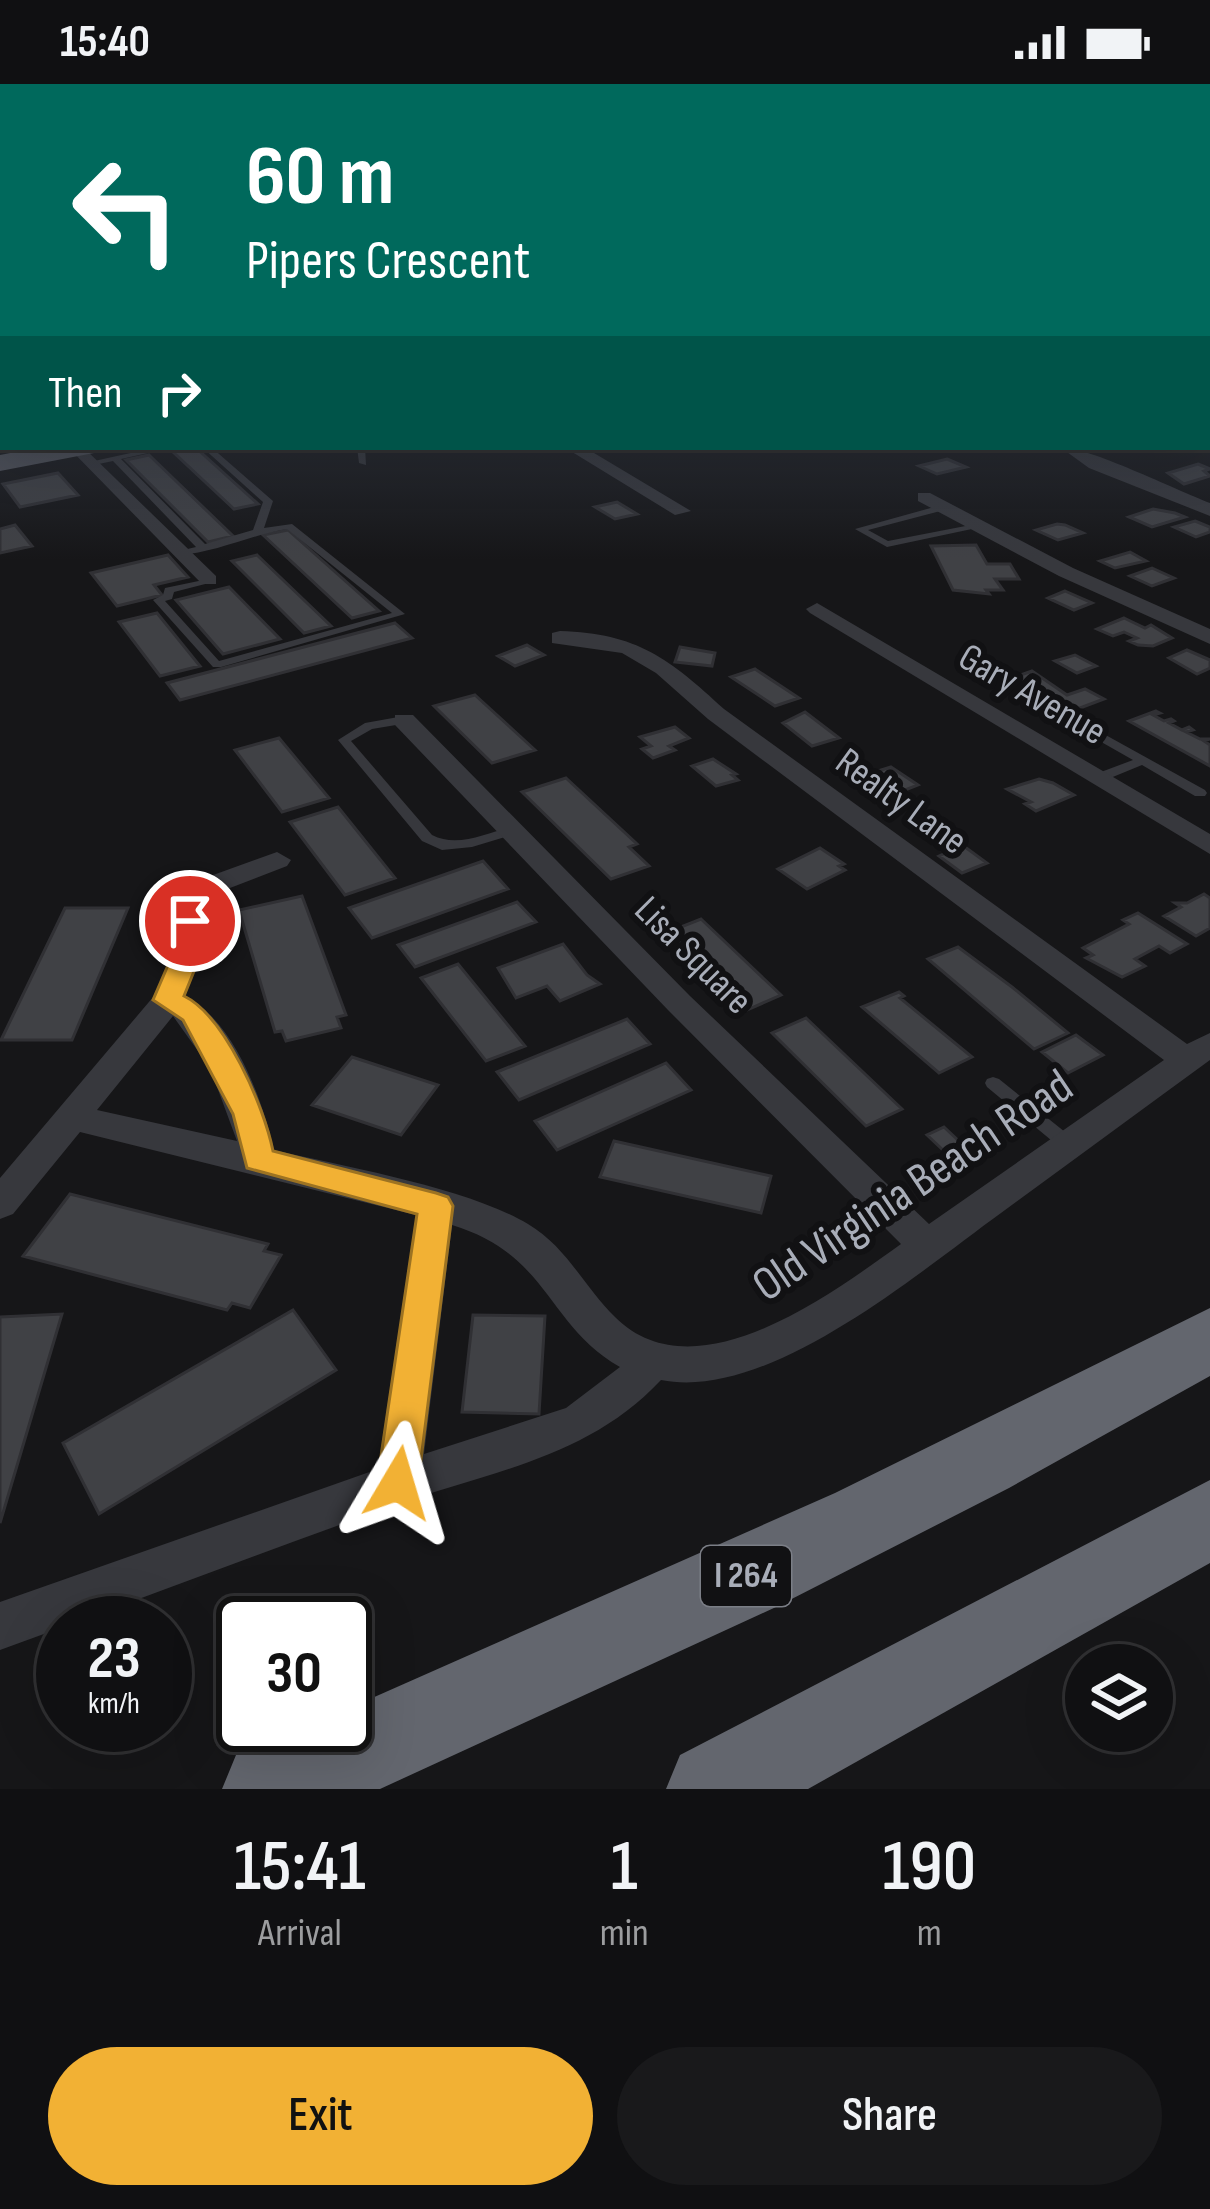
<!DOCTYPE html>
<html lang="en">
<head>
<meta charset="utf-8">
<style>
	:root { --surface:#101012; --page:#19191b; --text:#f1f3f6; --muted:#9c9d9f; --line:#303032; --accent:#f2b134 }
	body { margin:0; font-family:"Sofia Sans Condensed",sans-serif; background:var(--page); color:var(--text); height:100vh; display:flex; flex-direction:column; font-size:45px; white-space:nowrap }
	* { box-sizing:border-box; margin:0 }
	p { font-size:39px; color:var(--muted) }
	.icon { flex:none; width:66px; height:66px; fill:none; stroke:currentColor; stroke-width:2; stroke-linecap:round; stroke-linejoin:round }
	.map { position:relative; height:1705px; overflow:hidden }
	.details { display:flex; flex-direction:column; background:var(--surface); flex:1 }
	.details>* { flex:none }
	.hud { position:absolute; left:0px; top:0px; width:1212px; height:366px; box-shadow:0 12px 48px #0002,0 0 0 3px var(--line); background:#00695c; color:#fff; overflow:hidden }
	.tools { position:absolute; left:1065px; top:1560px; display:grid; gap:24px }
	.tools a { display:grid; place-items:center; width:108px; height:108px; border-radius:50%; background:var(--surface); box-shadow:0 12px 48px #0002,0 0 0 3px var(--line); font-size:60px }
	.speed { position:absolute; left:36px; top:1512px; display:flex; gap:24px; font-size:60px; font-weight:700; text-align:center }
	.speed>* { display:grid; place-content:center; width:156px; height:156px; border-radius:50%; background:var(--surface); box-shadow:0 12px 48px #0002,0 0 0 3px var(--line); line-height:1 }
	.speed small { font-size:30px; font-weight:400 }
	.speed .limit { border:6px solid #111; border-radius:18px; background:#fff; color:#111 }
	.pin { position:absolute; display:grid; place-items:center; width:102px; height:102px; color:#fff; margin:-51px; border:6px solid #fff; border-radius:50%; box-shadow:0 3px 12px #0007 }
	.me { position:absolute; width:132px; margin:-66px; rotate:7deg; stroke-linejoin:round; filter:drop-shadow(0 0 9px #0008) }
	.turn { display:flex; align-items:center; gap:42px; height:252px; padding:0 48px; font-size:54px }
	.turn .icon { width:156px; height:156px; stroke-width:2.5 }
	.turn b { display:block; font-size:84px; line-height:102px }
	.then { display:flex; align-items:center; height:114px; padding:0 48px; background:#0003; gap:24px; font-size:45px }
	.eta { display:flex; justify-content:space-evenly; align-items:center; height:204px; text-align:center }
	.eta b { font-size:72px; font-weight:600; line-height:84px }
	.primary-button { display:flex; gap:24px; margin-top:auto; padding:24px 48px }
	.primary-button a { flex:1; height:138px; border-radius:72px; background:var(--accent); color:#111; font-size:48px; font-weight:600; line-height:138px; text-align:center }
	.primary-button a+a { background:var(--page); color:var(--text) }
	.status { display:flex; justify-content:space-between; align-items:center; height:84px; padding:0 60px; background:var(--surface); direction:ltr }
	.status svg { height:33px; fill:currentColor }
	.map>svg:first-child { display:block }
	.building { fill:#404145; stroke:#303034; stroke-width:3 }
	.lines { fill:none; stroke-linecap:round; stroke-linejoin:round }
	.service { fill:#37383d; fill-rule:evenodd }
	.minor { fill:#37383d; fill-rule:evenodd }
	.primary { fill:#53555c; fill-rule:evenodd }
	.motorway { fill:#63666e; fill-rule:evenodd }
	.route { fill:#f2b134; stroke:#9d7322; stroke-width:3 }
	.labels { text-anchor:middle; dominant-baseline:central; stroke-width:12; stroke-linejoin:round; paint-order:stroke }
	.shield { fill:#111113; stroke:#7b7e86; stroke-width:3 }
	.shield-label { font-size:36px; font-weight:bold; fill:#a8adb8 }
	.street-label { font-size:39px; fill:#a8adb8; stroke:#111113 }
	.near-street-label { font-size:48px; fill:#a8adb8; stroke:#111113 }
</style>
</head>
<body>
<div class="status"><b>15:40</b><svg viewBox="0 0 49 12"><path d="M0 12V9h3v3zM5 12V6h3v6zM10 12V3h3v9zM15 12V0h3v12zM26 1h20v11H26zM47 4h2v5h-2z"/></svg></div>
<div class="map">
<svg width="1210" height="1705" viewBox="0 0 1210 1705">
	<rect width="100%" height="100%" fill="#161618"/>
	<path class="building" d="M195,363L258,420L234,425L172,367Z
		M149,371L233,452L208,458L126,376Z
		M947,375L966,383L937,390L919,382Z
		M1198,380L1210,385L1204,387L1210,392L1184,400L1168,389Z
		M58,389L78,411L20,423L3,400Z
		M617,418L637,430L615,435L595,423Z
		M1153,425L1175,429L1185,433L1152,443L1129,433Z
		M1195,437L1210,443V448L1196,453L1174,443Z
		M1057,440L1065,441L1083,449L1058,456L1036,446Z
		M15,441L32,462L0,469V445Z
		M288,446L379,527L352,534L263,451Z
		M976,461L987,480H1010L1019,495H995L1003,506H986L989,510L953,506L931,462Z
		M1130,468L1146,477L1115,484L1100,477Z
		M168,471L188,493L154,501L162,511L117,522L91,489Z
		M257,471L331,542L304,549L232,477Z
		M1152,484L1174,494L1152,502L1130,492Z
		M229,503L280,555L223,570L176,516Z
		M1065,507L1092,519L1074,526L1048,514Z
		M157,529L200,582L160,592L119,538Z
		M1124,534L1145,544L1151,541L1172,554L1153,562L1138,561L1129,557L1137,554L1124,548L1113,552L1097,545Z
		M395,539L412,554L180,616L167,599Z
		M527,561L544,571L515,582L498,572Z
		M680,563L715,569L712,582L675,578Z
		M1187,566L1210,576V584L1197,590L1169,574Z
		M1075,571L1096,582L1077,589L1055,577Z
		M755,585L799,614L775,622L731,593Z
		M1032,587L1067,611L1085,605L1104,615L1064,630L1004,597Z
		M475,611L535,666L492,679L434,622Z
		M1156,627L1160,629L1153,631L1164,637L1171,635L1174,637L1169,639L1182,646L1189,643L1193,646L1186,648L1200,655H1210L1204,657L1210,661V682L1129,637Z
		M805,628L839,654L812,662L783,639Z
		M675,643L689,654L669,662L675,666L653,674L642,665L651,662L640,653Z
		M279,654L329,714L282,728L235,666Z
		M713,675L736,690L732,691L738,696L716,702L692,682Z
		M891,683L918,701L895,710L868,690Z
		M566,694L637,760L629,763L649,782L611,795L522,708Z
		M1039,695L1053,699L1074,711L1036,727L1025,720L1031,718L1007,705Z
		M338,723L395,794L345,811L290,738Z
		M954,755L987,779L962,789L939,772L950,767L940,760Z
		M820,764L844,780L839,782L845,786L807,805L778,785Z
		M483,777L508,805L372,854L349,824Z
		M1204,810L1210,814V844L1196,852L1164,832L1181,823L1175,819H1187Z
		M302,812L346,931L337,933L341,944L286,957L282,947L275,948L239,826Z
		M517,818L536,838L415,883L398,861Z
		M65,824H128L72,956H1Z
		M1138,829L1187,860L1170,869L1159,862L1135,875L1145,882L1122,893L1086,874L1093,871L1083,864L1129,840L1123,836Z
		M701,835L781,911L747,926L668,848Z
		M563,860L587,891L600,900L560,917L547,902L516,914L498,884Z
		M958,863L1012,903L1068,949L1034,965L928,875Z
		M458,880L525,962L486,977L421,894Z
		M899,908L904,912L900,914L972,973L939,989L862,923Z
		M806,934L902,1025L866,1042L772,949Z
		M627,935L650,960L519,1016L497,988Z
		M1076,951L1103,971L1068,989L1042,968Z
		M352,973L438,1001L401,1051L312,1021Z
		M666,979L691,1006L557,1066L535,1037Z
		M944,1043L961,1059L944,1067L927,1051Z
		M614,1057L771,1092L761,1129L600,1093Z
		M70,1110L268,1160L264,1167L281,1171L250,1224L232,1219L227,1226L23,1172Z
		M293,1226L336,1286L99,1430L63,1359Z
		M62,1230L0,1439V1233Z
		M473,1231L545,1232L539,1330L462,1328Z"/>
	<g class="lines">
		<path class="service" d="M158,363H175L121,375L205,460L253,446L263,418L202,363H211L273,417L264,444L292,440L405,530L221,583H213L153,516L163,511L165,504L213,494V498L174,508L172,515L165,517L219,577L392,529L287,445C250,451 215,469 179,471V467L196,463L113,377L89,382L85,379Z
			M357,363H365L366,381L359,379Z
			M945,420L950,423L948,425L868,446L888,457L981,439L986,442L887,463L855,445Z
			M404,632L410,636L408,639L372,645L351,657L432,751C457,764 484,750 510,743L517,747L515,750L472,763L442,766L422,757L338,656L365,639Z
			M1093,644L1205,706L1207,709L1205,712H1195L1142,681L1103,697H1093L1092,694L1093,691L1133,676L1089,651V645Z
			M993,993L999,995L1075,1056L1078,1061L1075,1066L1069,1068L1063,1066L987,1003L985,999L987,995Z"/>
		<path class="minor" d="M0,262H3V274H0Z
			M68,363H83L216,492V500H202Z
			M564,363H584L691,427L675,431Z
			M1060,363C1089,363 1176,406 1210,419V432L1089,384Z
			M918,409H930L1073,484L1210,545V560L1059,492L918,417Z
			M817,519L1210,750V770L810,529L806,525Z
			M560,547C637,549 670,575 724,625L1187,960L1210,949V976C1140,1027 1071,1078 1001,1129C919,1188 768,1318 661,1296C587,1375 490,1387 392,1422C286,1460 180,1500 74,1539H63V1543L0,1566V1518L378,1385L416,1131L80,1048L13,1130L0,1135V1094L154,912L174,865L176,809L180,803L277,768L291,776L287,782L204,814V865L185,912C235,938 262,1015 274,1066C346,1083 468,1104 528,1140C567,1163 584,1203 615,1233C695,1313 831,1210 901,1160L668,926L395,641V631H413L690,912L929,1140L1164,976L708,635L656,589L622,569L552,559V549ZM173,932L210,984L237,1057L97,1026ZM452,1141C550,1171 547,1242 620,1283L566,1324L424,1370Z"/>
		<path class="primary" d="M41,363H97L94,369L0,387V371Z"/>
		<path class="motorway" d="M1210,1224V1292L1009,1404L776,1523L380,1705H222L236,1671L309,1641H345V1626L835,1409Z
			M1210,1396V1479L808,1705H666L680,1671Z"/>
	</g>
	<linearGradient id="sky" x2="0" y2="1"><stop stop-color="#0c0c0d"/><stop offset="0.5" stop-color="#363c48"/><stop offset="1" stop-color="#363c48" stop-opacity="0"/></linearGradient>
	<rect width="1210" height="476" fill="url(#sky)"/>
	<path class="route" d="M190,829L203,837V865L184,912C225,932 264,1022 273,1067L436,1109L448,1113L453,1122L418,1399L412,1412L398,1418L383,1412L377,1399L417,1130L247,1084L233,1030L183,936L153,916L175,865L176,837Z"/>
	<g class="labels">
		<rect class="shield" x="701" y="1462" width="90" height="60" rx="9"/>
		<g class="shield-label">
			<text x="746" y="1492">I 264</text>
		</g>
		<g class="street-label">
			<text transform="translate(1032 611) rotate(30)">Gary Avenue</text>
			<text transform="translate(901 718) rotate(36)">Realty Lane</text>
			<text transform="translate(693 872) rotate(45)">Lisa Square</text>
		</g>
		<g class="near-street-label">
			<text transform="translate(913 1102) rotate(-34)">Old Virginia Beach Road</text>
		</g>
	</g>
</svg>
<div class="tools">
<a><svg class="icon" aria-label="layers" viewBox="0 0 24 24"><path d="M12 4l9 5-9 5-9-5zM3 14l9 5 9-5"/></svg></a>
</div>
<div class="speed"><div>23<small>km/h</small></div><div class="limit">30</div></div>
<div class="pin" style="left:190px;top:837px;background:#d93025"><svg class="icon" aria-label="arrive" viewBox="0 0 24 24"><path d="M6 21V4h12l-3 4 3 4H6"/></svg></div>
<svg class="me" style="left:398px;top:1399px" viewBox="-20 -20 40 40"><path d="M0-17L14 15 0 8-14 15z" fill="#f2b134" stroke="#fff" stroke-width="4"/></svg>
<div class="hud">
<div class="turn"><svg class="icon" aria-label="left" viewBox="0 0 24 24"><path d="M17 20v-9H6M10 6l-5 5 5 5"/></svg><div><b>60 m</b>Pipers Crescent</div></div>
<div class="then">Then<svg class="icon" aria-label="right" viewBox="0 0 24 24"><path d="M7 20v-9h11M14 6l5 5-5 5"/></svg></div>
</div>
</div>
<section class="details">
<div class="eta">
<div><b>15:41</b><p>Arrival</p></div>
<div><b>1</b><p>min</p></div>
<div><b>190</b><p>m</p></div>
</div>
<div class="primary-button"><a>Exit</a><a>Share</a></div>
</section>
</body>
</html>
